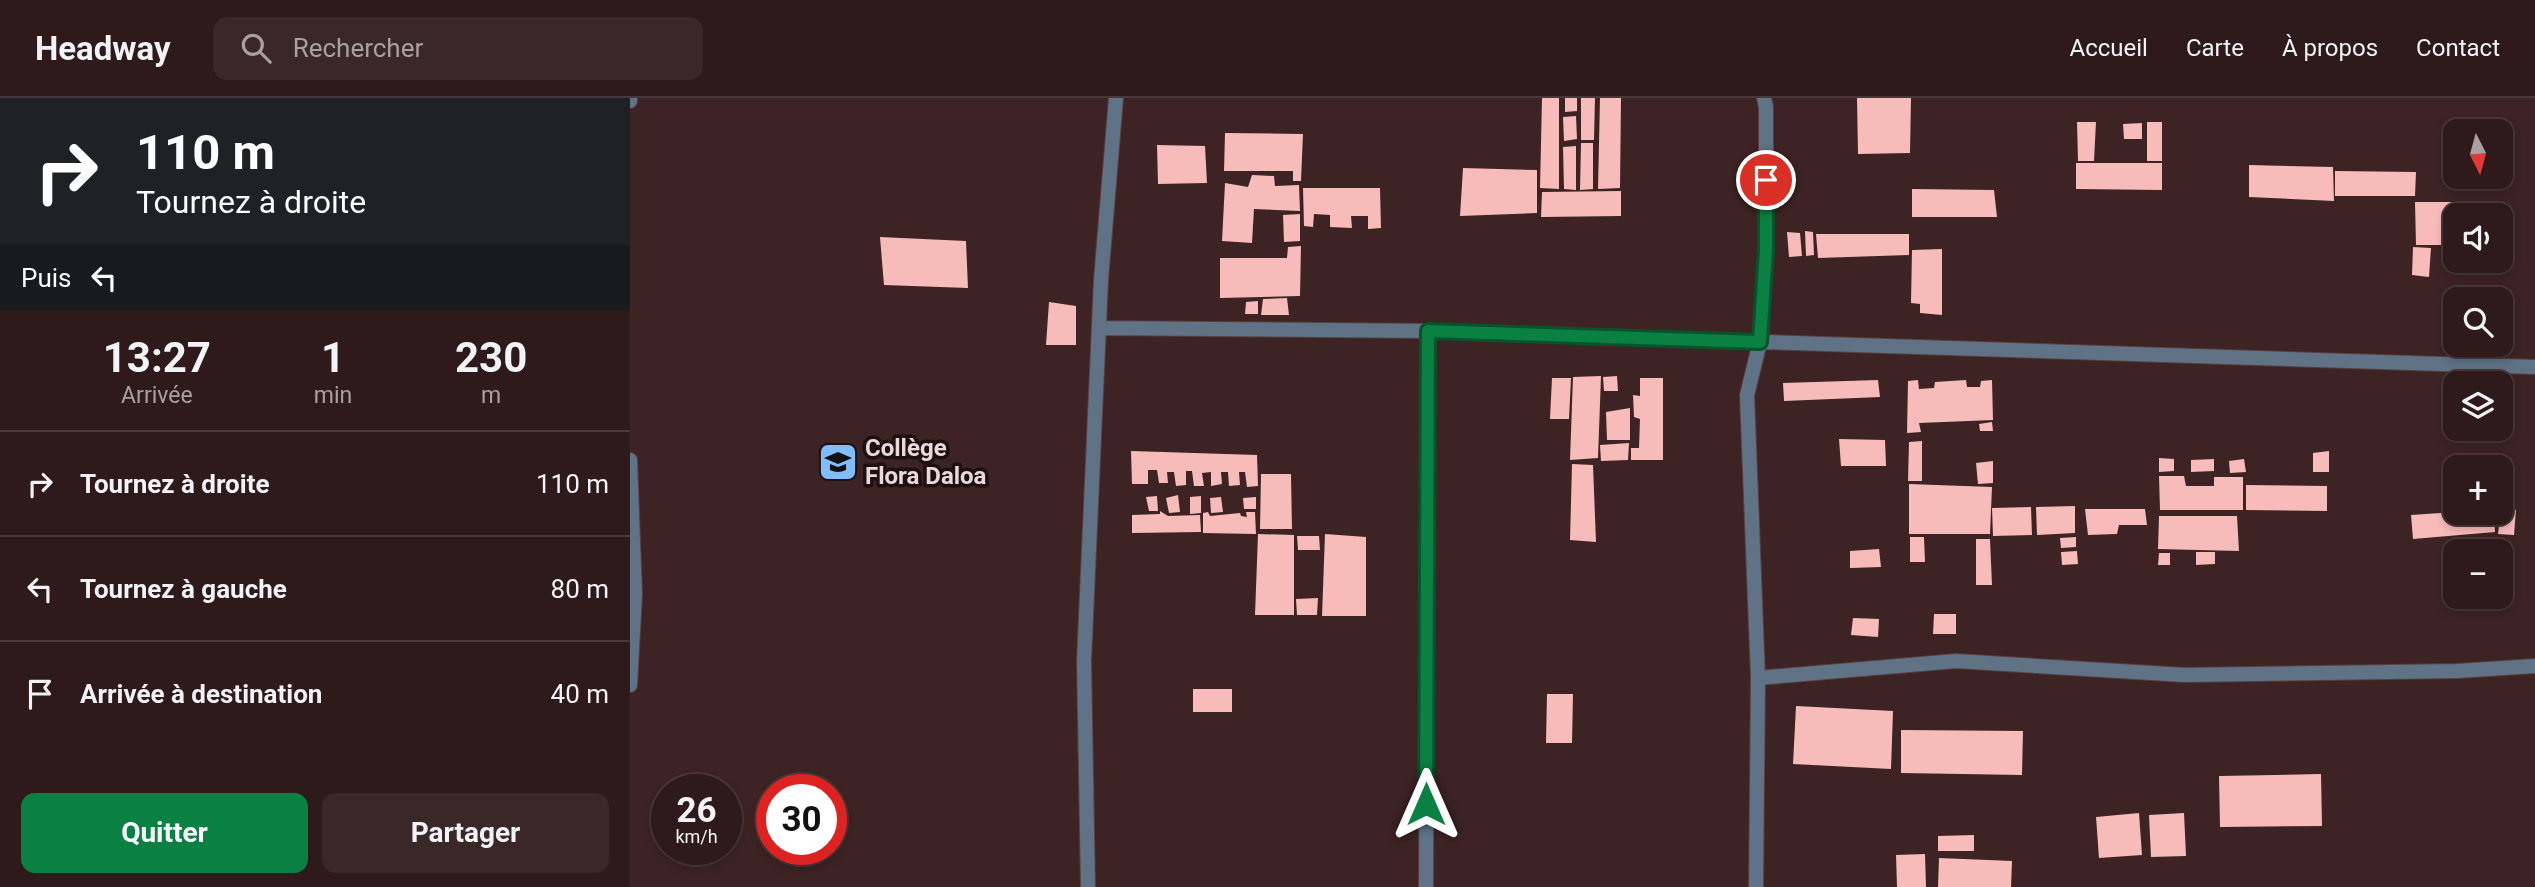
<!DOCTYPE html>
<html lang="fr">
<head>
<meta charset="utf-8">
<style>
	:root { --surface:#2e1a1a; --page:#3a2727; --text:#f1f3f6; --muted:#a7a1a2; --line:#493839; --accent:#0b8043 }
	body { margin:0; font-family:Roboto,sans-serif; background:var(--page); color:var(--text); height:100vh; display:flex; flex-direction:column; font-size:26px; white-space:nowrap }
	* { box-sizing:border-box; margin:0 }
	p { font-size:23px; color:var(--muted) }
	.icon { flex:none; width:38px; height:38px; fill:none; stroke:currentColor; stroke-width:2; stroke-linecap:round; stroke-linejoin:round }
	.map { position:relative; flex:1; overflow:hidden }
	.drawer { display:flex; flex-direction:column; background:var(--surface); width:630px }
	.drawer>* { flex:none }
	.top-card { background:#202124; color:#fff; overflow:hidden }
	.needle { width:46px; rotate:174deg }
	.fabs { position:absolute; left:1813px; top:21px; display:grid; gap:14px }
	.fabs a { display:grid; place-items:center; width:70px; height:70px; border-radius:14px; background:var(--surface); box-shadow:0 4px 10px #0003,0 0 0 2px var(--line); font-size:35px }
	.speed { position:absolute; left:21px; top:676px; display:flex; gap:14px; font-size:35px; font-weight:700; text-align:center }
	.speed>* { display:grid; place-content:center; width:91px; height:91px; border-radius:50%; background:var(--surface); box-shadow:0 4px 10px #0003,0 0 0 2px var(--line); line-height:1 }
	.speed small { font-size:18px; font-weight:400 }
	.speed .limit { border:10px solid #d22; background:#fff; color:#111 }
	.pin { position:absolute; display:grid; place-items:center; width:60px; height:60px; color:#fff; margin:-30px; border:4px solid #fff; border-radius:50%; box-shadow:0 2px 7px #0007 }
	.me { position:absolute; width:77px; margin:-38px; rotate:0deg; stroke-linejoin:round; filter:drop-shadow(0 0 5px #0008) }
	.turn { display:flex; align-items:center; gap:24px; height:147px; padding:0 21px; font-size:32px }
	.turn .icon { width:91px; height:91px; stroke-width:2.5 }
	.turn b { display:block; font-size:49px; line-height:60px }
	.then { display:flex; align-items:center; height:66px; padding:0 21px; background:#0003; gap:14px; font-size:26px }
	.eta { display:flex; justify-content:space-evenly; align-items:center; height:119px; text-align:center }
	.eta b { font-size:42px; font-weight:700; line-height:49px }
	.primary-button { display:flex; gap:14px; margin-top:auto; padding:14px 21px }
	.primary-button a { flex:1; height:80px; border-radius:14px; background:var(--accent); color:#fff; font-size:28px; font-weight:700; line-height:80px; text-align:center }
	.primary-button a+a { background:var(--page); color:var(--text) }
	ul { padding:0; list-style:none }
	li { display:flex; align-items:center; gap:21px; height:105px; padding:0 21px; border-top:2px solid var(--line) }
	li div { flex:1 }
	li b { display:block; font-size:26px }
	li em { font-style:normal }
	header { display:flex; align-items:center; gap:42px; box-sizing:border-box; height:98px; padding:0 35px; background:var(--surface); border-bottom:2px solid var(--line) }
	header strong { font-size:33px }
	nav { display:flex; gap:38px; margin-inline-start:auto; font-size:24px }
	.search { width:490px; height:63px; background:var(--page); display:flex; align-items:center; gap:18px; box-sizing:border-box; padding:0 24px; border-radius:14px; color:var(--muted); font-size:26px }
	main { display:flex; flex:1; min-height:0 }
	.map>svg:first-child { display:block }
	.building { fill:#f7bbba }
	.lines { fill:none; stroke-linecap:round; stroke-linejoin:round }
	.minor-casing { stroke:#594040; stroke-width:16 }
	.minor { stroke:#5f7286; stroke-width:14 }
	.route-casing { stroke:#07532c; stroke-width:18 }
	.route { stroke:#0b8043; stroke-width:12 }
	.labels { text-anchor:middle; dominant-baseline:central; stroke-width:7; stroke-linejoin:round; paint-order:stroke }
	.poi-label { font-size:24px; font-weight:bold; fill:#ebd8d8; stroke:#1c1010; text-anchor:start }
</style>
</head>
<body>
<header>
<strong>Headway</strong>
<div class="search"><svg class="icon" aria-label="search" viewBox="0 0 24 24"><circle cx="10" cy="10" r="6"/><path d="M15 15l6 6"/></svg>Rechercher</div>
<nav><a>Accueil</a><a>Carte</a><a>À propos</a><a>Contact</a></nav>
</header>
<main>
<section class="drawer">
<div class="top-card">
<div class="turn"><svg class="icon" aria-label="right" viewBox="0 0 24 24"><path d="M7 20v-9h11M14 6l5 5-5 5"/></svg><div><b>110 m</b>Tournez à droite</div></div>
<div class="then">Puis<svg class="icon" aria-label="left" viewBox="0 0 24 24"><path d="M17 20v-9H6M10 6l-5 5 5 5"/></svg></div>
</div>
<div class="eta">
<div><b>13:27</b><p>Arrivée</p></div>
<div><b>1</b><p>min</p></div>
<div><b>230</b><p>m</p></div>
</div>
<ul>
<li><svg class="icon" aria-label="right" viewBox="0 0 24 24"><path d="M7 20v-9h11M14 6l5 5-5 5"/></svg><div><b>Tournez à droite</b></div><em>110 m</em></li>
<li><svg class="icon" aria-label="left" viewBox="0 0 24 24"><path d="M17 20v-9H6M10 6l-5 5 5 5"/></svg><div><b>Tournez à gauche</b></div><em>80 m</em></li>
<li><svg class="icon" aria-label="arrive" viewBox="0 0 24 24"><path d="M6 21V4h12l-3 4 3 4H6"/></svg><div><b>Arrivée à destination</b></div><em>40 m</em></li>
</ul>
<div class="primary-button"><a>Quitter</a><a>Partager</a></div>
</section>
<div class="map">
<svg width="1905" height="789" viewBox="0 0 1905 789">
	<rect width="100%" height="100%" fill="#3d2323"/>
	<path class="building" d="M912,0H929V91L910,90Z
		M935,0H947V13L935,14Z
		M951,0H965L964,42H951Z
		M970,0H991L990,90L968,91Z
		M1227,0H1281L1280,55L1228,56Z
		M946,18L947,41L934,43L933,19Z
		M1447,24H1466L1464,63H1448Z
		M1517,24H1532V63H1517Z
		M1512,25V41H1494L1493,26Z
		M595,35L673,36L671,83H663V73H594Z
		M951,45H963V91L950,92Z
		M527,47L575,48L577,85L528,86Z
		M946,48V92L934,91L933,49Z
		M1446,65H1532V92L1446,91Z
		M1619,67L1703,69L1704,103L1619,99Z
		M833,70L907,72V115L830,118Z
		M1705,73L1786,74L1785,98H1705Z
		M622,77L644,78L645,88L669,87L670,113L624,111L622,145L592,143L595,85L618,89Z
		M673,90H750L751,130L738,131V118H721L722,130L700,129V117L684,116L683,129L674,128Z
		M1282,91L1364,92L1367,119H1282Z
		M991,93V118L911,119L912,94Z
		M1785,104H1860L1859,117H1825V147H1786Z
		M670,116V143L654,144L653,117Z
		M1175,133L1183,134L1184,157L1176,158Z
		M1157,134L1170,135L1172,158L1159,159Z
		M1186,136H1279V157L1188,160Z
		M250,139L336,143L338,190L254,187Z
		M671,148L670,198L590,200V160H657L658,149Z
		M1783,149L1801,150L1799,179L1782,177Z
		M1312,151V217L1290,215V206L1281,205L1282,152Z
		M1853,163H1871V168L1853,167Z
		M657,200L659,217H631L633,201Z
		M628,203V216H615L616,204Z
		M419,204L446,208V247H416Z
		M971,278L968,360L940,362L943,279Z
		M987,278L988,293H974L973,279Z
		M922,280H941L939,321H920Z
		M1010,280H1033V362H1001V350H1009L1010,321L1004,319L1003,297L1010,298Z
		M1248,282L1250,299L1154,303L1153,285Z
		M1288,282L1289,291L1304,290L1305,284L1336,282L1337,289H1350L1351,283L1362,282L1363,322L1289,325L1291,334L1277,335L1278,283Z
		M1000,310V342H977L976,314Z
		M1362,324L1363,333H1350L1349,326Z
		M1209,341L1255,342L1256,368H1211Z
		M1292,343V383H1278L1279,344Z
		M999,345L998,362L971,363L970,347Z
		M501,353L627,357L628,388L617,389L615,374H609L610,387L599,388L598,374H591L592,386L581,388V374L572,375L574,388H564L562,373H556V387L546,388L544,374H537L538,385H529L527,372H518V386H502Z
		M1699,353V374H1683V355Z
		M1529,360L1544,361V373L1529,374Z
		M1584,361V373L1561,374V362Z
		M1614,361L1616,374L1600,375L1599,363Z
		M1363,363V385L1348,386L1346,365Z
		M942,366L963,367L966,444L940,442Z
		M631,376H661L662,431H630Z
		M1529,378H1554L1556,388H1584V379H1613V412H1530Z
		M1279,386L1362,389L1360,436H1279Z
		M1616,387L1697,388V413L1616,412Z
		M548,397L550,414L539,415L536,400Z
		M527,398L528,413H519L516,399Z
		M571,398V415L560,416V399Z
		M591,399L593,414L581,415L580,400Z
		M626,399V411H614L613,400Z
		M1445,408V435L1407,437L1406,409Z
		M1401,409L1402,437L1363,438L1362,410Z
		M1455,411H1515L1517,427H1489L1487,436L1458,437Z
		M1871,411L1886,412L1884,437L1868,436Z
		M530,413L538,418L570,417L571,434L502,435V417L530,416Z
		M578,414L580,418L610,415L611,418L617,419L616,414H625L626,436L573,435V415Z
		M1825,414L1864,415L1865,434L1783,441L1781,417Z
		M1529,418H1607L1609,453L1528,451Z
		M628,436L664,437V517H625Z
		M695,436L736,439V518H692Z
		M667,438H689L690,452H668Z
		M1280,439H1294L1295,464H1280Z
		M1446,439V449L1431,450L1430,440Z
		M1346,441H1360L1362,487H1346Z
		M1249,451L1251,469L1220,470V453Z
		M1447,453L1448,466L1432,467L1431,454Z
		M1566,454H1585V466L1566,467Z
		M1529,455H1540V467H1528Z
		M688,500L687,517H667L666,501Z
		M1304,516H1326V536H1303Z
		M1223,520L1249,521L1248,539L1221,537Z
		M563,591H602V614H563Z
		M917,596H943L942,645H916Z
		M1166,608L1263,613L1261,671L1163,666Z
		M1271,632L1393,633L1392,677L1271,675Z
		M1691,676L1692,728L1590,729L1589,678Z
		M1509,715L1512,757L1469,760L1466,719Z
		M1554,715L1556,758L1521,759L1519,717Z
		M1344,737V753H1308V738Z
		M1295,756L1296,789H1267L1266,757Z
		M1309,760L1382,763L1381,789H1308Z"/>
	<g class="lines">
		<g class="minor-casing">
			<path id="minor" d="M0,3V0
				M469,230L798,233L1905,269
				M0,362L5,496L0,587
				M1128,580L1326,563L1555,577L1827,573L1905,568
				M458,789L454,563L471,182L486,0
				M796,789L798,233
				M1126,789L1128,580L1117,297L1130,244L1136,152V9L1134,0"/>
		</g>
		<use href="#minor" class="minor"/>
	</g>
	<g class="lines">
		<g class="route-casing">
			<path id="route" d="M796,706L798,233L1130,244L1136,152V82"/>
		</g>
		<use href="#route" class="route"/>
	</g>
	<defs>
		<g id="school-square" transform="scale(2.0125)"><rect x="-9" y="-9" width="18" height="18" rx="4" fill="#80bdfa" stroke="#1c1010"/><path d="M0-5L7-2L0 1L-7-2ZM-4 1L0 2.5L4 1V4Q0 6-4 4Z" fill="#111"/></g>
	</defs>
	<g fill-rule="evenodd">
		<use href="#school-square" x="208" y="364"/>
	</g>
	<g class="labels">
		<g class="poi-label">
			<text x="235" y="350">Collège<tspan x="235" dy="28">Flora Daloa</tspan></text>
		</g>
	</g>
</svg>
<div class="fabs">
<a><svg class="needle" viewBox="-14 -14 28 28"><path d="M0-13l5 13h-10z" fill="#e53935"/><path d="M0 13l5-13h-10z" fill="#a7a1a2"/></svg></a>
<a><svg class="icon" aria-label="sound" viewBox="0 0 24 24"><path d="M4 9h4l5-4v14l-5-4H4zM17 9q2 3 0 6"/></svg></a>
<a><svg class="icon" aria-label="search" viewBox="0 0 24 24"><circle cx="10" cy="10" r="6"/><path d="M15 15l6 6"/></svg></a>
<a><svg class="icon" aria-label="layers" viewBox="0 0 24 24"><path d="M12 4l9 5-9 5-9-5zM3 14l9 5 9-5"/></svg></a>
<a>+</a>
<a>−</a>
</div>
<div class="speed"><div>26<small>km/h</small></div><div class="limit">30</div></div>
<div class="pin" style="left:1136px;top:82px;background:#d93025"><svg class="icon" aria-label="arrive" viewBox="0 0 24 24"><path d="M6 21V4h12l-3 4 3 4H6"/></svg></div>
<svg class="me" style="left:796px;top:706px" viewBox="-20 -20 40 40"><path d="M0-17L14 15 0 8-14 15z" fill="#0b8043" stroke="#fff" stroke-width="4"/></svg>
</div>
</main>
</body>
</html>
